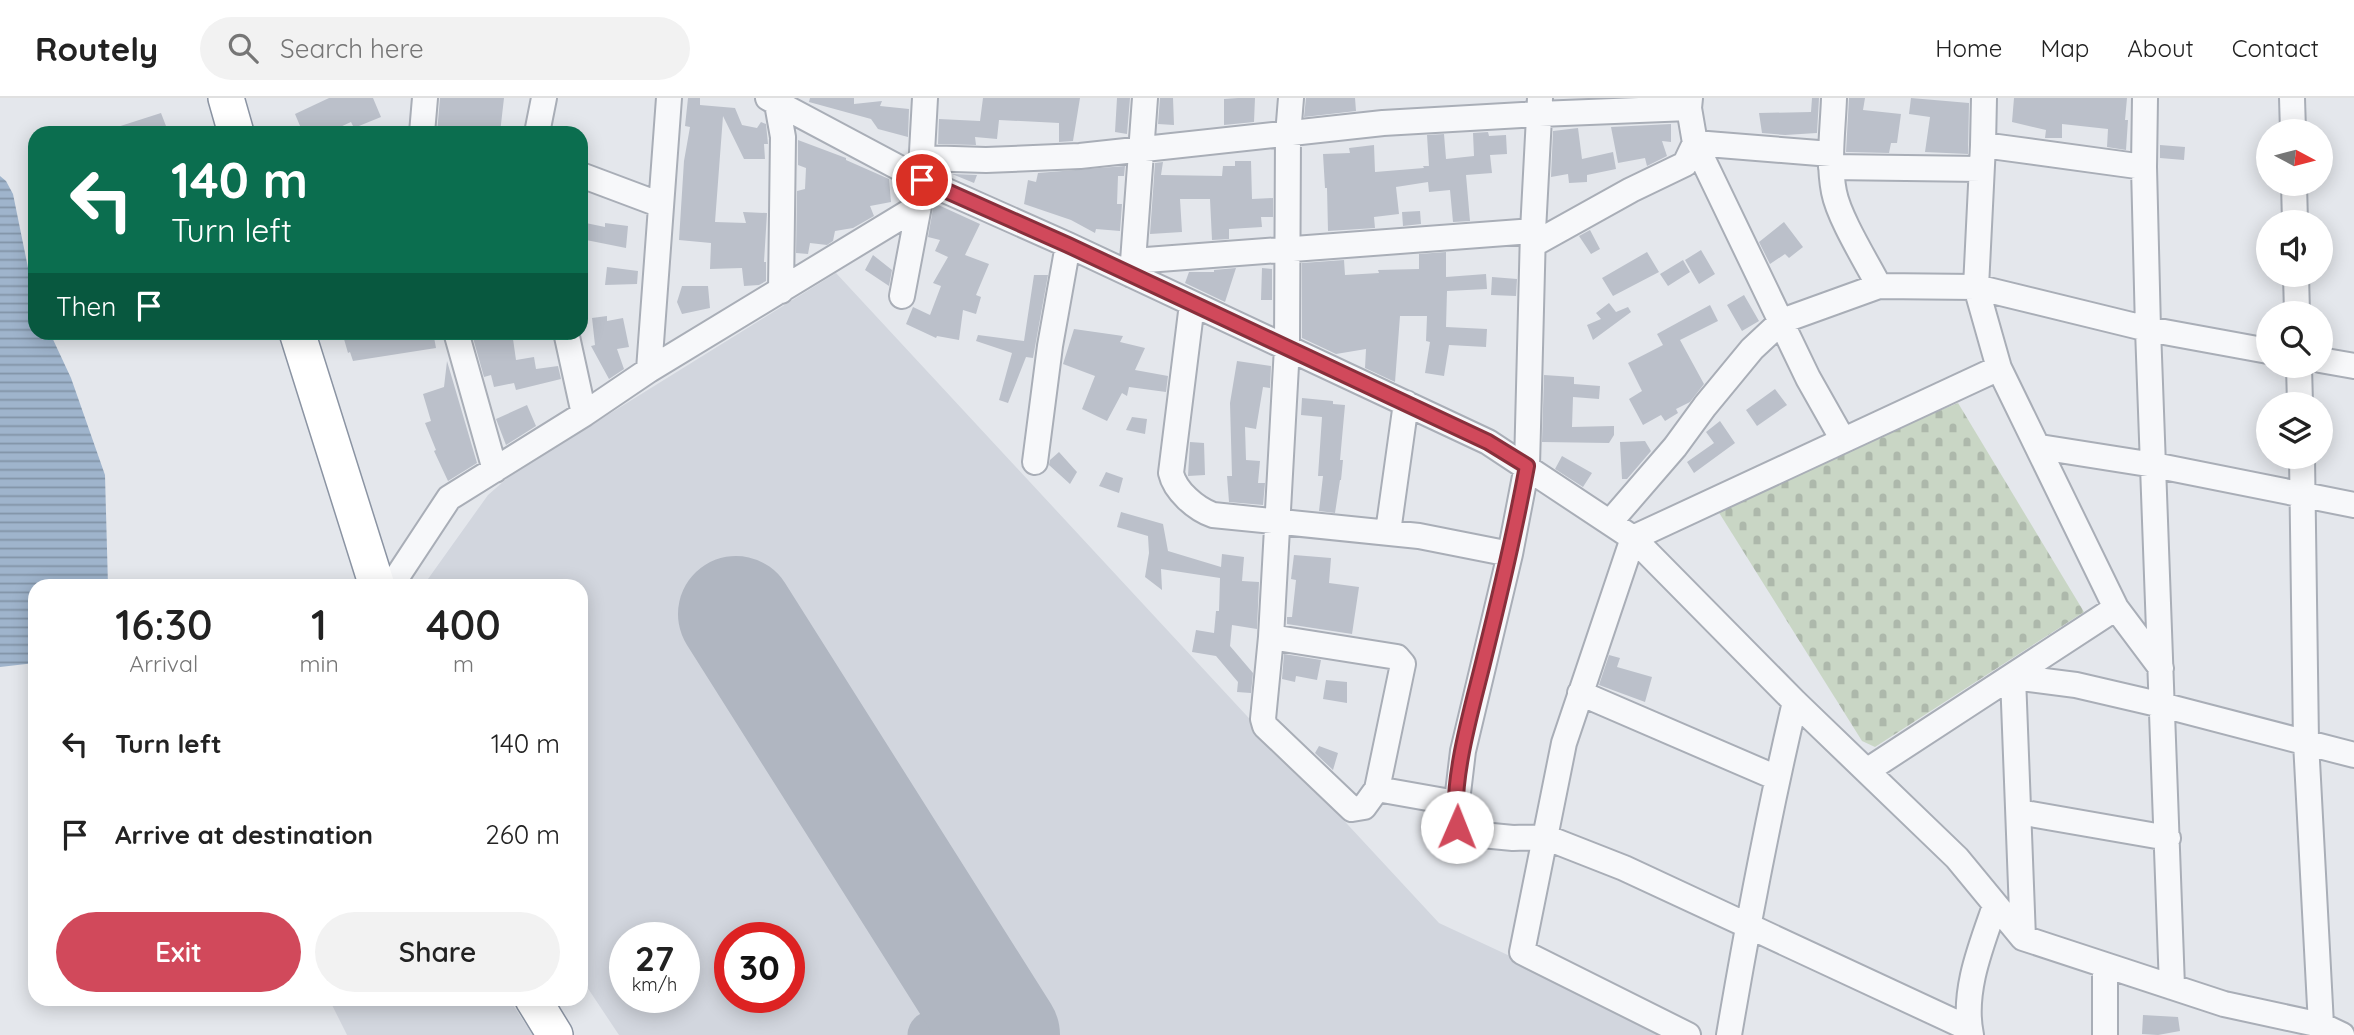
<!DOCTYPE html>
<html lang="en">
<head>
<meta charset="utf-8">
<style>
	:root { --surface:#fff; --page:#f2f2f2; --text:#222; --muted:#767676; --line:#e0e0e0; --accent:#d1495b }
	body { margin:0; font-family:Quicksand,sans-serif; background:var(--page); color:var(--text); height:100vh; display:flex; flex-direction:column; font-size:26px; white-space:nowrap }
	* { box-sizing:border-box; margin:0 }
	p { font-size:23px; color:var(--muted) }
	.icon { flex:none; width:38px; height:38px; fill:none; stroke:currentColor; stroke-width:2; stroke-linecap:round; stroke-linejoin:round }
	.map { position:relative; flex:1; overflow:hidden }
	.sheet { position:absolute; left:28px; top:481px; width:560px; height:427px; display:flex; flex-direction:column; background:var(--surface); border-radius:21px; box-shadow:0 4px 18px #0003 }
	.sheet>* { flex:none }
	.hud { position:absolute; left:28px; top:28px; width:560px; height:214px; border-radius:21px; box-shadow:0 4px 18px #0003; background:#0b6e4f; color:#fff; overflow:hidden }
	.needle { width:46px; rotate:97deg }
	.tools { position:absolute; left:2256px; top:21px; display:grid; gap:14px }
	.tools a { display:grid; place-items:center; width:77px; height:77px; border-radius:50%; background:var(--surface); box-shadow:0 4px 18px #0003; font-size:35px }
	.speed { position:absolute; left:609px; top:824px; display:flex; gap:14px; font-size:35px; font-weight:700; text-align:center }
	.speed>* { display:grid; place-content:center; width:91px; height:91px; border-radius:50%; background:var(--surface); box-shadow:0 4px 18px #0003; line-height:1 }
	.speed small { font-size:18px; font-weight:400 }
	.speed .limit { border:10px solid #d22; background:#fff; color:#111 }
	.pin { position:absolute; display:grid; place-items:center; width:60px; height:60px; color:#fff; margin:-30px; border:4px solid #fff; border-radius:50%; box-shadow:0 2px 7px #0007 }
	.me { position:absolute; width:77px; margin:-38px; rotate:1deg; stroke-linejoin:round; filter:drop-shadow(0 0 5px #0008) }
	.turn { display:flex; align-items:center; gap:24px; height:147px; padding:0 28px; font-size:32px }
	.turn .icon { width:91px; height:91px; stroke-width:2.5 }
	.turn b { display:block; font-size:49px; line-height:60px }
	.then { display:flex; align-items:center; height:66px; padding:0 28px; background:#0003; gap:14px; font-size:26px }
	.eta { display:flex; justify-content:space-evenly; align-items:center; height:119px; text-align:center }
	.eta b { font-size:42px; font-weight:600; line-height:49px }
	.cta { display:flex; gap:14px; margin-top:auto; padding:14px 28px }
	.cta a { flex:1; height:80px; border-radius:42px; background:var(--accent); color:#fff; font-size:28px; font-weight:600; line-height:80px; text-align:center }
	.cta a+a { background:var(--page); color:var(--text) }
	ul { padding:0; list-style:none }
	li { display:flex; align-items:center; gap:21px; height:91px; padding:0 28px }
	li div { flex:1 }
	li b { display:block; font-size:26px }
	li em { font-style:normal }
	header { display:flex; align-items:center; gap:42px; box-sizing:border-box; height:98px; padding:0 35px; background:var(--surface); border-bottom:2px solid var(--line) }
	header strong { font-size:33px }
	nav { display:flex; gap:38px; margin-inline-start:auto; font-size:24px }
	.search { width:490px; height:63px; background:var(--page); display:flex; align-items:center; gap:18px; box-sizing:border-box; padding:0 24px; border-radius:38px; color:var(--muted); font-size:26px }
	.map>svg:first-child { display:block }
	.built { fill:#d2d6de; fill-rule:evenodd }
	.cemetery { fill:url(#cemetery-stones) }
	.water { fill:url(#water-rules) }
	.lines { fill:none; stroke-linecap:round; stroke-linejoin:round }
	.taxiway { stroke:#b0b6c1; stroke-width:47 }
	.runway { stroke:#b0b6c1; stroke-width:116 }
	.building { fill:#bbc0ca }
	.minor-casing { stroke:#a9aeb7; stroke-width:28 }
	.highway-casing { stroke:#8b94a3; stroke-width:38 }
	.minor { stroke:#f7f8fa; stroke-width:24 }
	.highway { stroke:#fff; stroke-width:35 }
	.route-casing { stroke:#882f3b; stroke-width:18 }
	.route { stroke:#d1495b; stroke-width:12 }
</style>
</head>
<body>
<header>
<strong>Routely</strong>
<div class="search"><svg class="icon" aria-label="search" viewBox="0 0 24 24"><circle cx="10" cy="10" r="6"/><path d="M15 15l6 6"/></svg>Search here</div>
<nav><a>Home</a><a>Map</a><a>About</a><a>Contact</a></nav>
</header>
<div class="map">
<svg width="2354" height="937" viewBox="0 0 2354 937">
	<defs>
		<pattern id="cemetery-stones" width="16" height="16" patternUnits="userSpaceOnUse" patternTransform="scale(1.75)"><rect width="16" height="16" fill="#c9d6c5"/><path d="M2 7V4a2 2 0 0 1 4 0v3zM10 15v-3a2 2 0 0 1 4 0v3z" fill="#adb8ab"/></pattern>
		<pattern id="water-rules" width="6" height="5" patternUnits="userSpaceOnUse" patternTransform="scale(1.75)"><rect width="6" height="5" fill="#9fb4cc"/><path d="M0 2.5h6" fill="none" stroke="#8293a7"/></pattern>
	</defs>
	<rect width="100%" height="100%" fill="#e4e7ec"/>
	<path class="built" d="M836,175L1439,825L1679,937H619L581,880V488H423L488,397L511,377ZM625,840H684V900H625ZM730,840H789V900H730Z
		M329,901H509L533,937H347Z"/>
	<path class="cemetery" d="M1958,305L2084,514L1875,649L1862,643L1713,405Z"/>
	<path class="water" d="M0,78L6,83L13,96L35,204V234L50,235L71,280L105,377L108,488H35V565L0,569Z"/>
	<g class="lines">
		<path class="taxiway" d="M931,937L982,905"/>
		<path class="runway" d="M736,516L1002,937"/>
	</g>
	<path class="building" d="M329,0H373L381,19L354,30L351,24L327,35H303L295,16Z
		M440,0H504L500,35H437Z
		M688,0H700V7L735,10L742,27L757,30L761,24L766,26L768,46H764L765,61H744L723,18L715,124L746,125L743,114L767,115L764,164H766V183L759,187L744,188L742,170L710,171L711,145L679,142L684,63L690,29L685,28Z
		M810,0H854V6L882,3L880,8L909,11L908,39L878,31L871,21L809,4Z
		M983,0H1080L1073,43L1059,44V25L999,22L997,41L975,39L976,47L938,46L939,21L980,23Z
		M1117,0H1130L1127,36L1115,34Z
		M1160,0H1173L1174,27L1158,26Z
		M1238,0H1255L1254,24L1224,27V1Z
		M1306,0H1355L1356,13L1304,19Z
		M1812,0H1819L1817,35L1785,37L1762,35L1759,15L1811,14Z
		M1849,0H1865L1863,12L1901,16L1897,45H1891L1889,55L1846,54Z
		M1911,0L1969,5L1968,56L1925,54L1930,19L1909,16Z
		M2014,0H2127L2125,22H2128L2126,52L2107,49L2108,31L2062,26V40H2045L2046,32L2012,24Z
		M161,15L166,28L144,35H108V32Z
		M1671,26V44L1662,43L1667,58L1647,68L1645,60L1618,65L1611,29Z
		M1578,30L1582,61L1613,54L1616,71L1587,77V84L1569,85L1568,76L1551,79L1553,33Z
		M1488,34L1489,38L1506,37L1507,56L1490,57L1492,75L1466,77L1470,123L1453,124L1450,92L1429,94L1428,84L1396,89L1399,116L1374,119L1375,130L1328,133L1327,90H1325L1323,56L1350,55L1349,50L1374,47L1375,74L1424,70L1423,68H1429L1427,37L1444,36L1446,61L1474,58L1473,35Z
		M798,42L846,60V62L889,81L891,104L870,108L874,118L853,130L835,133L833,143L827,147L810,145L808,156L796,155L797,93L805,91L806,70L798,67Z
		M2160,47L2185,49L2184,62L2160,60Z
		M1235,63H1251L1252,101L1273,100V119H1261L1262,129L1229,131V141L1212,142L1210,101H1180L1182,134L1150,136L1155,65L1163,64L1161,77L1222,78L1223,68H1235Z
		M1125,68L1124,78H1118L1117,106H1122L1120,133L1096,131L1095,135L1071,122L1024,106L1028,82L1036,84L1038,75Z
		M952,76L977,77L974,85Z
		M934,105L980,126L965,157L989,166L976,197L981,199L976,216L963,212L959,242L937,238L936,240L906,226L913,209L930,217L941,188L933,185L948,159L935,153L940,142L928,139Z
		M1420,113L1421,126L1403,128L1402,114Z
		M581,124L605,129V125L628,128L626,150L581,141Z
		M1784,124L1803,149L1789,160L1785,156L1770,166L1759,144Z
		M1590,132L1600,151L1591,156L1579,138Z
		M1701,152L1715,176L1699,186L1685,162Z
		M1446,154V179L1486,176L1487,191L1447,193L1446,229L1487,231L1486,249L1449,247L1444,278L1425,275L1430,244L1426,243L1427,218H1400L1395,284L1365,270L1366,251L1336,256L1302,240V165L1344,162L1345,177L1379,175L1378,172L1419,171V156Z
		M1647,154L1659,174L1613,198L1602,180Z
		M873,157L892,172L889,188L865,172Z
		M1683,162L1690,174L1668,188L1660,176Z
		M607,169L638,173L637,186L605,187Z
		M1236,170L1225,204L1185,185L1189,174H1214V172Z
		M1262,170L1272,171V202H1261Z
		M1034,177H1048L1033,260L1026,259L1008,305L999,302L1012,255L976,243L978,237L1024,243Z
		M1492,179L1517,181L1516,198L1491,197Z
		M682,188H708L710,210L682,216L677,204Z
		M1744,197L1759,223L1742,233L1727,207Z
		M1609,205L1616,214L1628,209L1631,214L1593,242L1587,227L1601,221L1596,215Z
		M1710,207L1718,223L1680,242L1704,286L1690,304L1676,311L1678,315L1665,323L1661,317L1643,327L1629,301L1642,293L1628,265L1663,247L1657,236Z
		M607,218V223L623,220L629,249L617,251L624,271L609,281L591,248L595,247L592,220Z
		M1074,231L1123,238L1120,244L1145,250L1135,272L1168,278L1166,294L1129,289L1127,298L1122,295L1107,323L1082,311L1095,278L1063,266Z
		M342,234H433L436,250L353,263L350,254L348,255Z
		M504,234H512L516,262L534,259L536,271L558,268L561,281L516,292L514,285L494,289L491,277L484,279L473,240Z
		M447,263L477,365L448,383L434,353L436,352L425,325L431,323L423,296L444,289Z
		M1237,263L1271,268L1270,290L1263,289L1256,331L1245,329L1246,362L1260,363L1258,385H1265L1263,407L1229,404L1227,378H1232L1230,305Z
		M1544,277L1574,279V286L1600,288L1599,301L1573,299L1572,329L1614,328V337L1609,345L1542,344Z
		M1775,291L1787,307L1757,328L1746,312Z
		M1302,300L1333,303V306L1345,307L1340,362H1343L1341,382H1340L1335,415L1319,413L1323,378H1318L1322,319L1301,317Z
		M527,307L536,328L506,347L496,321Z
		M1132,319L1147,321L1145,336L1126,332Z
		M1720,323L1735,345L1694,375L1687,364L1714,345L1706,334Z
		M1645,343L1651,353L1627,381H1622L1620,344Z
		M1190,344L1204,345L1205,377L1188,378Z
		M1059,354L1077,374L1070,386L1049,367L1050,362Z
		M1562,358L1592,375L1583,389L1555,371Z
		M1106,374L1123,380L1119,395L1099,388Z
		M1121,414L1163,426L1168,453L1221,469L1222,456L1244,459L1242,483L1259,484L1257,531L1232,527L1230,548L1253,575L1251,595L1237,594L1238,584L1216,558L1192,554L1196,532L1214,535L1216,513H1219L1220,480L1161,471L1162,492L1145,479L1149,455L1148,438L1117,429Z
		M1294,457L1331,460L1329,485L1359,489L1352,536L1287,526V519H1292L1296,482L1291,481Z
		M1284,556L1321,562L1317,582L1296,578L1295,584L1282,581Z
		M1609,557L1620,560L1617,569L1652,579L1645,604L1599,587Z
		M1326,582L1347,584V605L1323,601Z
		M1319,648L1338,655L1333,672L1315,655Z
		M2143,917L2178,919L2180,933L2158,937L2142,936Z"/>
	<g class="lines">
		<g class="minor-casing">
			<path id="minor" d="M768,0L922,82L1068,147L1488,344L1633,440L1795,604L1957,760L2023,840L2224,906L2321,927L2342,937
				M776,0L783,39L781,193
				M1291,0L1288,37L1287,249L1271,539L1263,621L1265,628L1352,711L1364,709L1377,691L1456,705
				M1540,0L1533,133L1527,368L1510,456L1463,653L1455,720L1456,729L1461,735L1513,740L1545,739L1624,770L1970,931
				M1690,0L1689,10L1695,45L1808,280L1843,342
				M1834,0C1833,31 1828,63 1834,94C1839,120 1866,163 1879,188
				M1984,0L1983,47L1976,189L1999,270L2116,510L2161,570
				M2145,0L2144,69L2148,231L2172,889
				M2292,0L2293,33
				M422,35L425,0
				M537,35L544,0
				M1983,47L2144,69
				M922,60L986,62L1080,58L1383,25L1539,16L1689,10
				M1831,69L1981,71
				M581,77L661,107
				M2294,86L2295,124
				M1534,146L1631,92L1685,66L1695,45L1831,56
				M1133,163L1533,133
				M1132,177L1145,0
				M2296,177L2297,215
				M902,198L919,108L925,0
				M1192,206L1171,375C1175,393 1196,411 1213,417L1419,438L1510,456
				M456,234L495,372
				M566,234L584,316
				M2320,262L2354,268
				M2299,268L2300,306
				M649,272L669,0
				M2040,349L2154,367L2354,407
				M2302,359L2306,644L2321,927
				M1035,364L1050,248L1068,147
				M1611,423L1675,349L1705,308L1752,251L1782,223L1879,188L1976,189L2148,231L2268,253
				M1388,434L1406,305
				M391,488L449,400L584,316L649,272L919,108
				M1271,539L1397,559L1403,566L1377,691
				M1580,595L1777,680
				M1868,672L2116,510
				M2019,714L2168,740
				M2023,840L2013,579L2076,587L2162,607L2354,657
				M2105,868V937
				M1688,937L1522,854L1564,645L1633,440L1999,270
				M1729,937C1748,825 1769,714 1795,604
				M1971,937C1962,894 1981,848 1995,808"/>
		</g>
		<g class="highway-casing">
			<path id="highway" d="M226,0L236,35
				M297,234L377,488
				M533,901L555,937"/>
		</g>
		<use href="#minor" class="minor"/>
		<use href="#highway" class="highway"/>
	</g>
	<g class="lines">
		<g class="route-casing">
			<path id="route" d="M922,82L1068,147L1488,344L1527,368C1515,433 1500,497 1484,561C1473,607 1450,682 1457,729"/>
		</g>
		<use href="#route" class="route"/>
	</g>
</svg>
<div class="tools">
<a><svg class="needle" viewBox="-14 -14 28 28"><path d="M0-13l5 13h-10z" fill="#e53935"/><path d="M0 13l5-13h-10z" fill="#767676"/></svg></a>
<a><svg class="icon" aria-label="sound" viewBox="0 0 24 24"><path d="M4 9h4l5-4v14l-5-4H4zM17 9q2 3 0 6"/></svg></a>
<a><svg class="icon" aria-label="search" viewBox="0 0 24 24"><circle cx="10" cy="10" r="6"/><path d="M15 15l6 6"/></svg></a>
<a><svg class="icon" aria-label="layers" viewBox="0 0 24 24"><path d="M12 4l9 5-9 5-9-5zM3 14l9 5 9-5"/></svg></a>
</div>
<div class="speed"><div>27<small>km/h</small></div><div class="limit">30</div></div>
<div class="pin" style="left:922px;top:82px;background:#d93025"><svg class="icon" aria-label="arrive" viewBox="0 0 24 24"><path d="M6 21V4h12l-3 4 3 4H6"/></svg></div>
<svg class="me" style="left:1457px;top:729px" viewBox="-20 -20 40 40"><circle r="19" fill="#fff"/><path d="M0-13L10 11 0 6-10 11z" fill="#d1495b"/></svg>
<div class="hud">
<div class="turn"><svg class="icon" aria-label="left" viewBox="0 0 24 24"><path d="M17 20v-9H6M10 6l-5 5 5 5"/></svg><div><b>140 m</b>Turn left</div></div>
<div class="then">Then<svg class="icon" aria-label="arrive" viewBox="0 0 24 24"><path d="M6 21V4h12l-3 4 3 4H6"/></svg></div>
</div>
<section class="sheet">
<div class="eta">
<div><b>16:30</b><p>Arrival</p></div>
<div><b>1</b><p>min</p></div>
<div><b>400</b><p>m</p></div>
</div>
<ul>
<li><svg class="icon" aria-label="left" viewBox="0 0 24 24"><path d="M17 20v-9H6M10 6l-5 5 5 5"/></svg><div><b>Turn left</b></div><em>140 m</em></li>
<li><svg class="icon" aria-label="arrive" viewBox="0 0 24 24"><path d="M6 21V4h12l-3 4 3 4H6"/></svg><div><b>Arrive at destination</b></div><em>260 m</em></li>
</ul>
<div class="cta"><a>Exit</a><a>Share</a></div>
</section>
</div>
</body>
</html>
